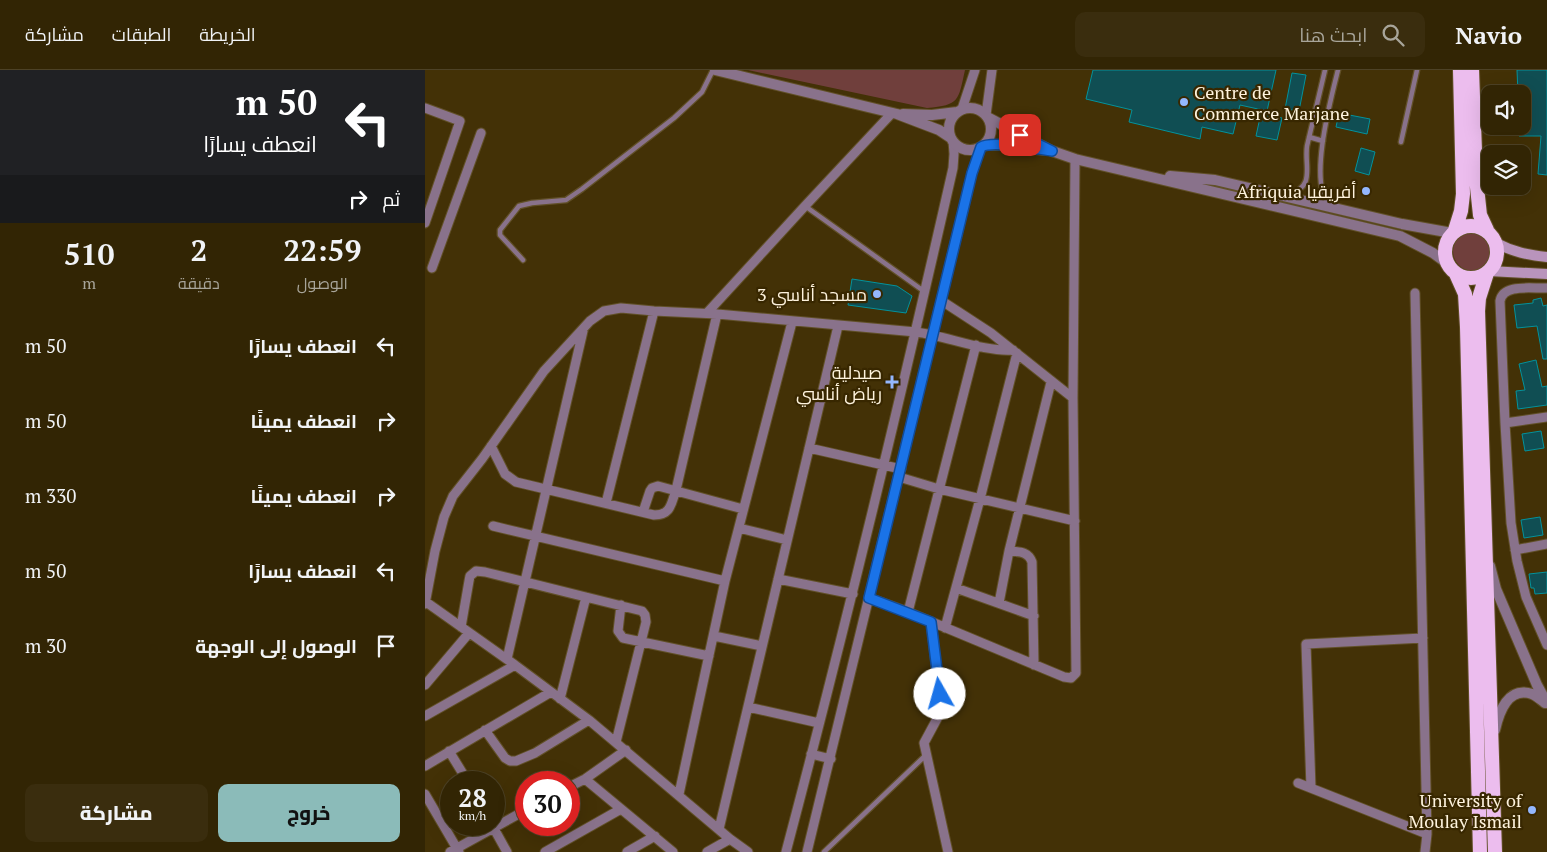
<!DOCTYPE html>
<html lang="ar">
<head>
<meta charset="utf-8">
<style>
	:root { --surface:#322504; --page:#3a2d0e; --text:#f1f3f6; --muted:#a8a59a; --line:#4d4226; --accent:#8bbbb9 }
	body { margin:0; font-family:"PT Serif",Cairo,serif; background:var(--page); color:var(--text); direction:rtl; height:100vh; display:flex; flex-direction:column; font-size:19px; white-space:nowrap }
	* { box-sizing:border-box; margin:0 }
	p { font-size:16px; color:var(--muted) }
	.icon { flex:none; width:28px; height:28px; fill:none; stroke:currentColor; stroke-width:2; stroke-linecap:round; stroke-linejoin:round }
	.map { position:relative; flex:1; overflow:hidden; direction:ltr }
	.side { display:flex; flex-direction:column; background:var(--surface); width:425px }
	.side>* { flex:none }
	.hud { background:#202124; color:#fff; overflow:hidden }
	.buttons { position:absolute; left:1056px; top:15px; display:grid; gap:10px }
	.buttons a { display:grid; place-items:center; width:50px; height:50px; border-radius:10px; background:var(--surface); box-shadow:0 5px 20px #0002,0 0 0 1px var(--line); font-size:25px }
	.speed { position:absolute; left:15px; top:701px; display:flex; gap:10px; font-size:25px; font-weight:700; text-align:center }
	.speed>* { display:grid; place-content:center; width:65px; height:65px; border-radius:50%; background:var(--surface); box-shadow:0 5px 20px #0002,0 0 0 1px var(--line); line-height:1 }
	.speed small { font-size:12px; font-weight:400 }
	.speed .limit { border:8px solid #d22; background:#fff; color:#111 }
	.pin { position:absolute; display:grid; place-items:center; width:42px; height:42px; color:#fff; margin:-21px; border-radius:10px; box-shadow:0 2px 8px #0006 }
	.me { position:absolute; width:55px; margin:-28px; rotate:353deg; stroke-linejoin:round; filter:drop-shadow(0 0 4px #0008) }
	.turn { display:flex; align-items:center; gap:18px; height:105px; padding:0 25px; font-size:22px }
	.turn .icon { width:65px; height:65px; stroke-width:2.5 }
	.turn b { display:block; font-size:35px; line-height:42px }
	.then { display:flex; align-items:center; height:48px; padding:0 25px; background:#0003; gap:10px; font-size:19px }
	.eta { display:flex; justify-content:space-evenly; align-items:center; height:85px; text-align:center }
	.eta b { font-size:30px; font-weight:800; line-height:35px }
	.button { display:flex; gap:10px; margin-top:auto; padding:10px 25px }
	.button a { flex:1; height:58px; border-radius:10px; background:var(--accent); color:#111; font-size:20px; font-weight:800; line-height:58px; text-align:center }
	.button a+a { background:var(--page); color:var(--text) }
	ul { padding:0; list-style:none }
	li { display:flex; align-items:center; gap:15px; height:75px; padding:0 25px }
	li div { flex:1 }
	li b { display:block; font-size:19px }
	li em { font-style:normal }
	header { display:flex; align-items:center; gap:30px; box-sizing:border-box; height:70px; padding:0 25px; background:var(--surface); border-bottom:1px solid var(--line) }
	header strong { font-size:24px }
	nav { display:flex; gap:28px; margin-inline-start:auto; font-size:18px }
	.search { width:350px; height:45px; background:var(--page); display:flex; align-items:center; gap:12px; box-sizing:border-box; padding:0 18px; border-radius:10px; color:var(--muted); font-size:19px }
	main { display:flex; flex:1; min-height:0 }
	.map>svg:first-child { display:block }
	.green { fill:#703f3c }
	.building { fill:#104e53; stroke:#03929c }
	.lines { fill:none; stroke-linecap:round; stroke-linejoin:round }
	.service-casing { stroke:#615028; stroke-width:7 }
	.minor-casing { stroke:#615028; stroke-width:11 }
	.tertiary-casing { stroke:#615028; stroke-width:12 }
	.secondary-casing { stroke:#615028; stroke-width:12 }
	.trunk-casing { stroke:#615028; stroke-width:16 }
	.service { stroke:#89728b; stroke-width:4.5 }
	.minor { stroke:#89728b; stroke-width:9 }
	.tertiary { stroke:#89728b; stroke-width:10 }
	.secondary { stroke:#b994bc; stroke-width:10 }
	.trunk { stroke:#ecbdee; stroke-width:14 }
	.route-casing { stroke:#114b97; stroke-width:12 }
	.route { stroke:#1a73e8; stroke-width:9 }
	.poi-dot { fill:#94b7fd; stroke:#382700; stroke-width:2 }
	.labels { text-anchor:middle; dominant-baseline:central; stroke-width:4.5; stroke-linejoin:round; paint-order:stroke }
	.poi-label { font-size:18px; fill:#fef3dd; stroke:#382700; text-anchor:end }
</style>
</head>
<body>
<header>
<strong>Navio</strong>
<div class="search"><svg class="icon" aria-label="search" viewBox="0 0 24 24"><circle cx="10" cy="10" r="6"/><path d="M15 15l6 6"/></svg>ابحث هنا</div>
<nav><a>الخريطة</a><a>الطبقات</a><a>مشاركة</a></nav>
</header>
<main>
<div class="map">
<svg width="1122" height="782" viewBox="0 0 1122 782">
	<rect width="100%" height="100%" fill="#433106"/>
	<path class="green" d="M323,0H540C533,31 535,35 502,38Z
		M1028 181a20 20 0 1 1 40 0a20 20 0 1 1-40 0Z"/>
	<path class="building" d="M668,0H851L842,41L815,35L808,64L777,57L775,69L704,52L707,40L661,29Z
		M1092,0H1122V105L1113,104L1116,66H1094L1093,56H1098V24H1093Z
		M867,3L881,5L874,41L860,39Z
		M836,43L857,48L852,70L831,66Z
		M914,43L945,49L942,64L911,57Z
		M936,78L950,82L944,105L930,101Z
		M427,209L472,216L487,226L481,243L423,235Z
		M1116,228L1118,236L1122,235V289H1118L1112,256L1092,258L1089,235L1108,233V230Z
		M1111,290L1117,317L1122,316V335L1093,339L1091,321L1100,320L1094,294Z
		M1116,361L1119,378L1100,381L1097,364Z
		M1115,447L1118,465L1099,468L1096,450Z
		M1122,502V523L1110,524L1109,518H1106L1104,504Z"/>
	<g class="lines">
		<g class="service-casing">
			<path id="service" d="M884,67L898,71
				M976,72L992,0
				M864,124C891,117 879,95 882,76L900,0
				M904,134C883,113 906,28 913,0
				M380,136L500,222
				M98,190L75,165V160L94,136L107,133L141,130L157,119L249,48L277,22L288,0
				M399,782L501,685"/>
		</g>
		<g class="minor-casing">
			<path id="minor" d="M0,38L35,51L0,153
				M537,39L550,0
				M561,45L567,0
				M7,198L56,63
				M1122,218C1108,219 1078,213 1075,231L1080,353L1086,453L1092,491L1101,527L1122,575
				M990,223L1002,764L1000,782
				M517,231L566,263L648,328
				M282,243L380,136L467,43
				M1080,353L1122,347
				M66,376L80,404L91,412L229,445C246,445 246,434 251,420L292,244
				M384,378L476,399
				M474,407L514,419L650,451
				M181,433L229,241
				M218,442L225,421L227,418L233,416L318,439
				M68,456L300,511
				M314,458L362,470
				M1090,480L1122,474
				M584,481C594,482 603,481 607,492L609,595
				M353,509L428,524
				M531,518L609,546
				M444,528L483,542L639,607L646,608L651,603L648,328L650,89
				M1,532L90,595L164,650L305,769L323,782
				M574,533L584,481L626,312
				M0,534L10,481L19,447L28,426L57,389L119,301L165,251L179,241L196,238L229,241L292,244L491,262C522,266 558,282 588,280
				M196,535L193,561L198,568L284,586
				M483,542L551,275
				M506,552L516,637L513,647L499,673L523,782
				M36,557L44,511L45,506L51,501L60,502L217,541L220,545L221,552L191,672
				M520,558L555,429L592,283
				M289,566L337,576
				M82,589L158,261
				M0,615L44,563
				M135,629L161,527
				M323,637L394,653
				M0,646L90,595
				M60,660L80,688L85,691H91L110,683L164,650
				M24,681L43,712
				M386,684L406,689
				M0,696L126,622
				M160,709L248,782
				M873,713L1002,764
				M144,717L160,709L201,680
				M886,718L881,574L998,568
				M0,724L34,782
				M254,724L300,511L367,252
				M67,755L82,782
				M294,759L413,256
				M25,782L101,740
				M120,782L196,739
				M202,782L230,766
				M282,782L305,769
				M361,782C421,555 476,327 528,98L529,84L528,71
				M382,782L547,103L556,77"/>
		</g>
		<g class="tertiary-casing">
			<path id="tertiary" d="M290,0L472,44L514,60L526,68
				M524 59a21 21 0 1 1 42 0a21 21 0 1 1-42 0Z
				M478,44L507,45L532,42
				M564,48L627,81L650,89L975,166L1008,183L1023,194
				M559,75H579L618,80
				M745,106L790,110L977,154L1027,163
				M1065,496L1071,519L1112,615L1122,633
				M1070,660C1074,642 1083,616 1107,624C1112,626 1116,630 1120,633"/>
		</g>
		<g class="secondary-casing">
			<path id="secondary" d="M1071,173C1088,182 1103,185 1122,187
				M1064,201L1122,204"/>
		</g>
		<g class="trunk-casing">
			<path id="trunk" d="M1047,0L1051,108L1055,145L1062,160
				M1020 182a26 26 0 1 1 52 0a26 26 0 1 1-52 0Z
				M1030,160L1036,141L1038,124L1035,0
				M1062,203L1054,228L1053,241L1070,782
				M1031,204L1040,224L1042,257L1055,782"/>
		</g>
		<use href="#service" class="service"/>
		<use href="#minor" class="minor"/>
		<use href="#tertiary" class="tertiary"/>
		<use href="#secondary" class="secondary"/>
		<use href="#trunk" class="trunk"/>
	</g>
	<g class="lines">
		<g class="route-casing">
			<path id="route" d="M515,624L506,552L444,528L547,103L556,77C567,70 612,79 627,81L595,65"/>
		</g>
		<use href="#route" class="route"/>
	</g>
	<g class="poi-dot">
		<circle cx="759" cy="32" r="5"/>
		<circle cx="941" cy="121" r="5"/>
		<circle cx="452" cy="224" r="5"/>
		<path d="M464.5 304.5h5v5h5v5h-5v5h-5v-5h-5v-5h5z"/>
		<circle cx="1107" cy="740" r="5"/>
	</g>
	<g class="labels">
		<g class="poi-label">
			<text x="769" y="22" text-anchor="start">Centre de<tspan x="769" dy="21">Commerce Marjane</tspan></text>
			<text x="931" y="121">Afriquia أفريقيا</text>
			<text x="442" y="224">مسجد أناسي 3</text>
			<text x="457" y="302">صيدلية<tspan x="457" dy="21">رياض أناسي</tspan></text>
			<text x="1097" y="730">University of<tspan x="1097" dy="21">Moulay Ismail</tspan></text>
		</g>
	</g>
</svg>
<div class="buttons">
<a><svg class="icon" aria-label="sound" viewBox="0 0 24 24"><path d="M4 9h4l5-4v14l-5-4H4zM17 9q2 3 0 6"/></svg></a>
<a><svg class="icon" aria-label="layers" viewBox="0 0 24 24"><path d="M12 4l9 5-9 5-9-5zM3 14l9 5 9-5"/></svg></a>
</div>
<div class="speed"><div>28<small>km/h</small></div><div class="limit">30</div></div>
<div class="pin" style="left:595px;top:65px;background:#d93025"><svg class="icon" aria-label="arrive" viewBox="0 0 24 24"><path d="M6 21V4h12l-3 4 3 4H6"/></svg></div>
<svg class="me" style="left:515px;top:624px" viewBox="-20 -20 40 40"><circle r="19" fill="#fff"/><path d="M0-13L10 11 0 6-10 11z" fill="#1a73e8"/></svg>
</div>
<section class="side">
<div class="hud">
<div class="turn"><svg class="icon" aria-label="left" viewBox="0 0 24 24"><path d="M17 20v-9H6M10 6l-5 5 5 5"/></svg><div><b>50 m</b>انعطف يسارًا</div></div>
<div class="then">ثم<svg class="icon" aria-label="right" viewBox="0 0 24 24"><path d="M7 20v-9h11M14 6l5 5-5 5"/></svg></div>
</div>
<div class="eta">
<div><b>22:59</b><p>الوصول</p></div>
<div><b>2</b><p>دقيقة</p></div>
<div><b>510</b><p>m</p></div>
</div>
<ul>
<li><svg class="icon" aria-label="left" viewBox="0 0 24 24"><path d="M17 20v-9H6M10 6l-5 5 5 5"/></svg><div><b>انعطف يسارًا</b></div><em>50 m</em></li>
<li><svg class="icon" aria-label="right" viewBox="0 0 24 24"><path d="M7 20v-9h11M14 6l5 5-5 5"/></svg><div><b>انعطف يمينًا</b></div><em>50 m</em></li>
<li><svg class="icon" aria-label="right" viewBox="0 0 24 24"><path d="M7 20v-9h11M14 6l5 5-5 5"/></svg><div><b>انعطف يمينًا</b></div><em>330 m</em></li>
<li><svg class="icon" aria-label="left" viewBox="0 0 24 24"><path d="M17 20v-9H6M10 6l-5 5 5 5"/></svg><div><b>انعطف يسارًا</b></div><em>50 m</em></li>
<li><svg class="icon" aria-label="arrive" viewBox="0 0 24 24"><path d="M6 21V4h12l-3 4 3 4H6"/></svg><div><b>الوصول إلى الوجهة</b></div><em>30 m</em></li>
</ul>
<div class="button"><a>خروج</a><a>مشاركة</a></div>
</section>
</main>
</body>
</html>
